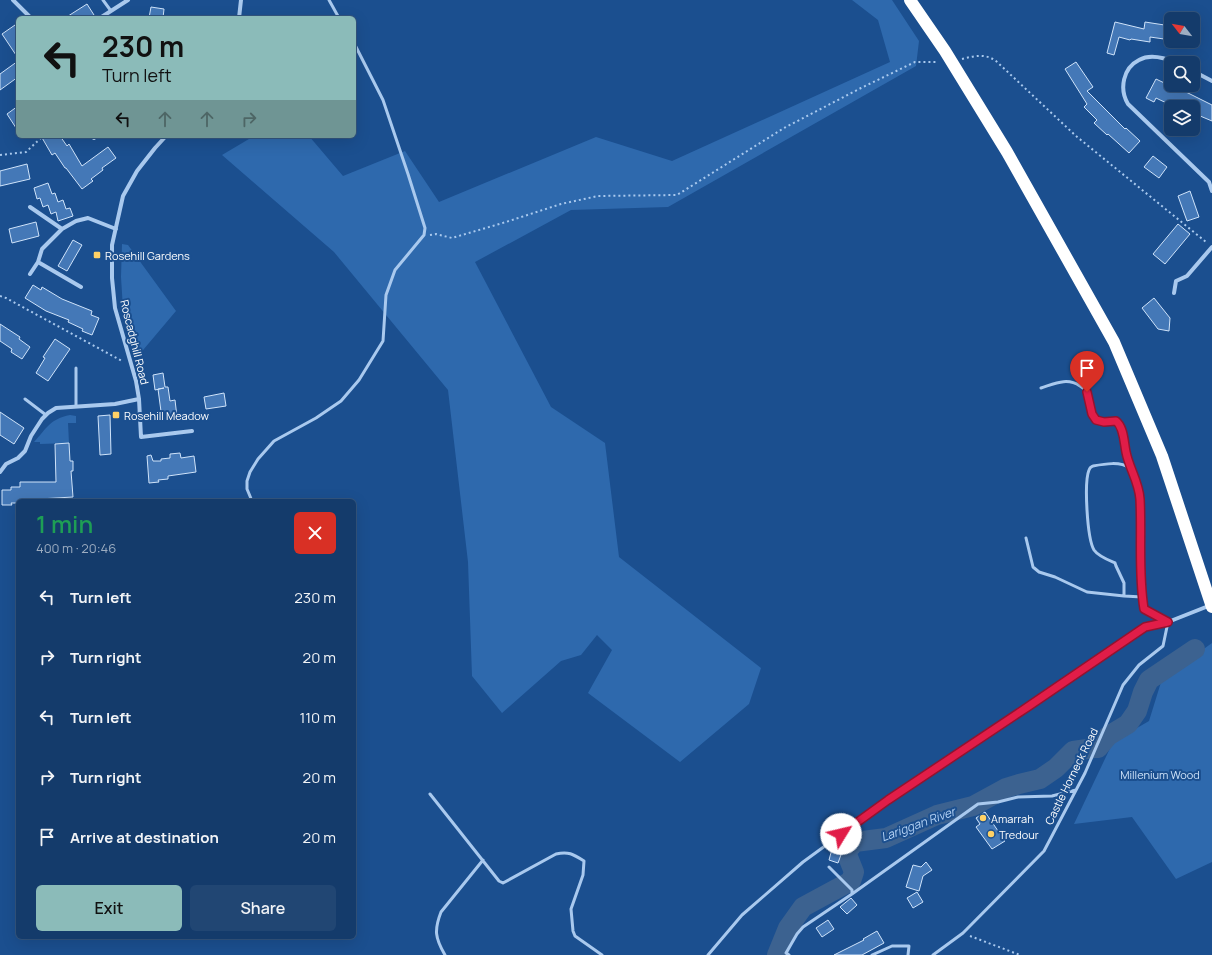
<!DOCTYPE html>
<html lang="en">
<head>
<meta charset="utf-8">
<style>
	:root { --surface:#143b6b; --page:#214673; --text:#f1f3f6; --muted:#9dadc1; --line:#33557e; --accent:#8bbbb9 }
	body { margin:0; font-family:Manrope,sans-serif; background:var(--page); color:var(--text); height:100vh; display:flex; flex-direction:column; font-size:15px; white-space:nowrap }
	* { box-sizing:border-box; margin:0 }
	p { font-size:13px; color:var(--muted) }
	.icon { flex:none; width:22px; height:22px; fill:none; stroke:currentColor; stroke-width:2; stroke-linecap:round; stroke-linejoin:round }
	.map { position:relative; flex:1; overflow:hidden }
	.panel { position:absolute; left:16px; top:499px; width:340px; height:440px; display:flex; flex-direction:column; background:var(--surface); border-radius:6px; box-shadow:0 4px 16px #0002,0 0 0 1px var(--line) }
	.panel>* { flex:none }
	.top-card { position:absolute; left:16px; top:16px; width:340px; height:122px; border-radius:6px; box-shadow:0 4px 16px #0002,0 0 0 1px var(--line); background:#8bbbb9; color:#111; overflow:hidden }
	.needle { width:26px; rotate:301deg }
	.fabs { position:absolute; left:1164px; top:12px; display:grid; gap:8px }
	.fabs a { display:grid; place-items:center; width:36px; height:36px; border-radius:6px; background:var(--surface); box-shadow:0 4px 16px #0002,0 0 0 1px var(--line); font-size:20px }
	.pin { position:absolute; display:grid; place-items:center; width:34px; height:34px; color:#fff; margin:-41px -17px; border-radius:50% 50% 50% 0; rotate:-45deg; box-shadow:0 0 4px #0007 }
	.pin .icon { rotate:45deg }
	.me { position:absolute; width:44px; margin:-22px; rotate:54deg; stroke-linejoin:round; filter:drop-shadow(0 0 3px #0008) }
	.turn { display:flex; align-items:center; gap:14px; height:84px; padding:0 20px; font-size:18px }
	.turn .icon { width:52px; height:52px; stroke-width:2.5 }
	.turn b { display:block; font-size:28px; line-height:34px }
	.lanes { display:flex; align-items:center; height:38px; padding:0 20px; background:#0003; justify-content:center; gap:20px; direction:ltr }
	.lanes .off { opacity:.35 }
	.round { display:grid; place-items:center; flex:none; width:42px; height:42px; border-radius:6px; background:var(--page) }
	.overview { display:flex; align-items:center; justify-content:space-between; height:68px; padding:0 20px }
	h1 { font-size:24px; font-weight:600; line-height:30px; color:#1e9e55 }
	.cta { display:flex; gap:8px; margin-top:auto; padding:8px 20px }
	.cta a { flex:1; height:46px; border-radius:6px; background:var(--accent); color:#111; font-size:16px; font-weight:600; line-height:46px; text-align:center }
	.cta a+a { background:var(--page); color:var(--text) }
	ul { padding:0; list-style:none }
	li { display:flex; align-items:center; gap:12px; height:60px; padding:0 20px }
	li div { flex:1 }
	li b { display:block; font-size:15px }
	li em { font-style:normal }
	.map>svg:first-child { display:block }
	.green { fill:#2e69ad }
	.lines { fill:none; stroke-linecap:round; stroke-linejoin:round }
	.river { stroke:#3c6290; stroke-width:20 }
	.building { fill:#4478b7; stroke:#cfe3fa }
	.path { stroke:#a9c9ee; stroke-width:2; stroke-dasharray:2 3; stroke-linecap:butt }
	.lane { stroke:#a9c9ee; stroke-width:3 }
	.street { stroke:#a9c9ee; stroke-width:4 }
	.highway { stroke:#fff; stroke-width:12 }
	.route-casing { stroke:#92132f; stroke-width:10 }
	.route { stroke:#e11d48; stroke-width:7 }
	.poi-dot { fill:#ffd166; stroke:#1b4f8f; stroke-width:1.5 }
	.labels { text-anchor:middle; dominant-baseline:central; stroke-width:4; stroke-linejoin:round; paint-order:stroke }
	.poi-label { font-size:11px; fill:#fff; stroke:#1b4f8f; text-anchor:start }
	.street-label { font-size:11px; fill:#fff; stroke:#1b4f8f }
	.park-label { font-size:11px; fill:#cfe3fa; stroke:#1b4f8f }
	.water-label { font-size:12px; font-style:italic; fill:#b5d3f5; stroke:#1b4f8f }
</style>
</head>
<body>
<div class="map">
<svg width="1212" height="955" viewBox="0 0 1212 955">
	<rect width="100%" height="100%" fill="#1b4f8f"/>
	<path class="green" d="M852,0H892L919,41L916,66L668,207L571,210L475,262L551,407L605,443L619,557L761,668L749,704L680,762L588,693L612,650L597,635L581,655L561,661L502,713L472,676L468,562L448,390L334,252L222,155L254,136H309L343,176L405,151L439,202L596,137L672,161L890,62L878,20Z
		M122,244L128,245L176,311L138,356L123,309L121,277Z
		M70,415L76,416V423H68L69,443L40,444V442H34C47,428 50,419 70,415Z
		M1212,643V862L1176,879L1132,817L1074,824L1113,742L1149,721L1162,679Z"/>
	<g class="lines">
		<path class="river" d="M1098,748L1108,736L1128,724L1137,711L1143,692L1149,680L1195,649
			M777,955L788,928L803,907L851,881L854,872L846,852L855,842L886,838L937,815L973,806L1006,788L1019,784L1040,779L1056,768L1073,751L1094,748"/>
	</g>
	<path class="building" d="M87,4L94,15L89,18H65Z
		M151,7L164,9L163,18H149Z
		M1115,22L1144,29L1145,22L1171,26V40L1150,37V42L1131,39L1130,40L1119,37L1114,55L1107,53Z
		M15,25L18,30V58L2,34Z
		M18,61V77L0,90V74Z
		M1076,62L1093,87L1087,91L1125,129L1126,128L1140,141L1129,153L1108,134L1107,135L1094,123L1097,120L1084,107L1087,104L1065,69Z
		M1156,79L1179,90L1180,89L1212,105V121L1193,113V107H1175L1156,98L1154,102L1146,98Z
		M18,106V131L7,114Z
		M41,136H60L67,146L69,144L82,166L108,147L116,158L102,168L103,170L91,179L93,181L82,189L66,168H65L55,153L52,155Z
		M1153,156L1167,167L1159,178L1144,167Z
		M27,164L30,179L0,186V171Z
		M48,183L52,194L55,193L58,202L63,200L66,209L70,208L73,216L58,221L56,212L51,214L48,205L43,207L40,198L37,199L34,188Z
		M1190,191L1199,217L1187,221L1178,196Z
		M36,222L39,236L12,243L9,229Z
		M1178,224L1190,234L1165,264L1153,254Z
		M73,240L82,245L67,271L58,266Z
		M33,285L41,290L42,287L62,299L92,311L91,315L99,318L92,335L82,331L83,329L68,322L69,320L46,311L25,298Z
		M1154,298L1170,318L1169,331L1158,329L1142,308Z
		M0,324L20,337L19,339L30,347L22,359L11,352L12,349L0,341Z
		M55,339L70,349L48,381L36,373L45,358L43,357Z
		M163,373L165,387H168L170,401L175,400L177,417L162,419L158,389L164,388L155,390L153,375Z
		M224,393L226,406L206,409L204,397Z
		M0,412L24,428L14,444L0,435Z
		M110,415L111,454L100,455L98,416Z
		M69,443L70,461H73V471H71L73,497L39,499V500H20L18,501V503H11L12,505H2V490H11V487H20V482H56L55,444Z
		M180,453L181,458L194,456L196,472L168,476V479L158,480L159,482L149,483L147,456L151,455L153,461H161V459L170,458V454Z
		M985,812L1005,841L992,849L976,827L980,824L976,818Z
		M832,849L842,852L838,863L829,860Z
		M926,862L932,870L923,876L919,891L906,887L913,865L921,867Z
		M917,892L923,902L913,908L907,898Z
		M851,898L857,905L847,914L840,907Z
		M828,920L834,929L822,937L816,928Z
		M877,931L884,943L862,955H834L864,940L863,939Z"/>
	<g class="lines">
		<path class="path" d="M962,59C974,56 985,53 996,61L1076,136L1206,242
			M0,155L26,152L43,136
			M430,235L436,234L452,238L506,222L561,204L598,196L677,195L784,128L861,88L915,62H938
			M0,296L6,298L122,361
			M970,936L1020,955"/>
		<path class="lane" d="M103,0L111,11
			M329,0L339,18
			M76,368V406
			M1041,388C1054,384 1067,377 1080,386C1085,389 1088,393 1089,399C1091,406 1091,414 1096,420L1104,422L1116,421L1119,423L1130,469
			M25,399L46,415
			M252,501L247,489V481L250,472L258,459L274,441L316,418L341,401L359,380L383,341L386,295L395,270L424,235L425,228L408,174L383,100L354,43
			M1026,538L1033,567L1039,572L1055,577L1087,592L1124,596
			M1142,597L1124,596V583L1116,566L1115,563C1108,560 1098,556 1094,550C1087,538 1084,482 1089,470C1090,467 1091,467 1093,466C1104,464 1121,461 1129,468C1146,483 1139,555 1140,578C1141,588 1142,598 1144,609L1168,622
			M430,794L499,881L503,883L556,854C568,851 573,854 584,861L583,875L571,909L573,931L575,936L602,955
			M852,894L978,804L998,802L1018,797L1052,796L1076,790
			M445,955C435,938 434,930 441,912L483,860
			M708,955L742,915L803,862L888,800L1029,706L1145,627L1168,622
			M789,955L786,953L797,934L803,927L852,894V890L829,867
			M872,955L892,946H909L908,955
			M933,955L963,933L1044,851L1085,773L1123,685L1139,665L1163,646L1168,622"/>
		<path class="street" d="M13,0L31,18
			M100,18L128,0
			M239,18L241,0
			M1176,63C1165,58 1150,54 1139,60C1123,68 1119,89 1128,104L1209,182L1212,191
			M1193,71L1212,81
			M92,136L94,138
			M166,136L155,148L137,171L123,196L112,245V278L115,308L136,381L139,399L141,437L192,431
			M30,207L62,229
			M38,262L81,287
			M30,274L38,262L42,249L62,229L76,221L88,218L116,229
			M1174,293L1176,281L1187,276L1212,247
			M0,472L6,464L18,458L25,451L31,436L42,419L48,413L56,408L115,404L139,399
			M1168,622L1211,605"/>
		<path class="highway" d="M910,0L945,51L1007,152L1114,342L1162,456L1212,607"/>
	</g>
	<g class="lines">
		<g class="route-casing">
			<path id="route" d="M841,834L888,800L1029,706L1145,627L1168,622L1144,609C1138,572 1142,535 1140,499C1139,482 1129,468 1126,452C1124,443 1124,427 1116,421L1104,422L1096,420L1092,414L1087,392"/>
		</g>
		<use href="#route" class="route"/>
	</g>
	<g class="poi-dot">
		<rect x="93" y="251" width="8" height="8" rx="2"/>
		<rect x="112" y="411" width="8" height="8" rx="2"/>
		<circle cx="983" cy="818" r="4"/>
		<circle cx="991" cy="834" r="4"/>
	</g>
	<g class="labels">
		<g class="poi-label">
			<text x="105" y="255">Rosehill Gardens</text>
			<text x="124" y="415">Rosehill Meadow</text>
			<text x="991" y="818">Amarrah</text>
			<text x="999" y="834">Tredour</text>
		</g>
		<g class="street-label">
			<text transform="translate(135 342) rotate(76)">Roscadghill Road</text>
			<text transform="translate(1071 776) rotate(-64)">Castle Horneck Road</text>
		</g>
		<g class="park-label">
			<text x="1160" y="774">Millenium Wood</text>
		</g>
		<g class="water-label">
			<text transform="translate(918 824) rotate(-20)">Lariggan River</text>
		</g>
	</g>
</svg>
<div class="fabs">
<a><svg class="needle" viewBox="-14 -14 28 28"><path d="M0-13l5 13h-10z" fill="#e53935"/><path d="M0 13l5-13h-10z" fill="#9dadc1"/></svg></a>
<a><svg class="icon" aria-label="search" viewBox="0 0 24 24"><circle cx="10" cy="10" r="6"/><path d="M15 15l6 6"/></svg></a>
<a><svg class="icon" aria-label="layers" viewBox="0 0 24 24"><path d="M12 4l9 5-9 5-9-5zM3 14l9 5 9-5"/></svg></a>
</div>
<div class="pin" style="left:1087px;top:392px;background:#d93025"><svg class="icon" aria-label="arrive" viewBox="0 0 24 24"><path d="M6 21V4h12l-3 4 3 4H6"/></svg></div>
<svg class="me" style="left:841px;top:834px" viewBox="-20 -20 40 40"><circle r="19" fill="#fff"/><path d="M0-13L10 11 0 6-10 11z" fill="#e11d48"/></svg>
<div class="top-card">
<div class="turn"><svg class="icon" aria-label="left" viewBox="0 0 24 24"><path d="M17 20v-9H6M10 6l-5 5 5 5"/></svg><div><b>230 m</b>Turn left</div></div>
<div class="lanes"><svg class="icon" aria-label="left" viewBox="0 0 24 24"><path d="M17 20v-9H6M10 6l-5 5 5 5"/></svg><svg class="icon off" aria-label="ahead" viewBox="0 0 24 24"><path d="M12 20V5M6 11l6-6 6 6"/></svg><svg class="icon off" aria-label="ahead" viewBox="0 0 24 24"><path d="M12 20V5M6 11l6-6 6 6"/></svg><svg class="icon off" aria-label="right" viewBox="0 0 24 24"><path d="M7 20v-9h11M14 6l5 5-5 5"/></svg></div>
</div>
<section class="panel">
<div class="overview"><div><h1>1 min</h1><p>400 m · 20:46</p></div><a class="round" style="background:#d93025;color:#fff"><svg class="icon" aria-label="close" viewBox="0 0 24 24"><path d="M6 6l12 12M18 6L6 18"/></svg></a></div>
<ul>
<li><svg class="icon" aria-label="left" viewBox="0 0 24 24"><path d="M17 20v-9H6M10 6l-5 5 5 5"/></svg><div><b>Turn left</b></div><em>230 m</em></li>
<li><svg class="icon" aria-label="right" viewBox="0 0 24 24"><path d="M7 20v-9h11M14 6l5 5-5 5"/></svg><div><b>Turn right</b></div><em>20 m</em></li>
<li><svg class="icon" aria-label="left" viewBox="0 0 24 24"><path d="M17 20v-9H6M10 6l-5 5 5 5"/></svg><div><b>Turn left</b></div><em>110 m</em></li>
<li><svg class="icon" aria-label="right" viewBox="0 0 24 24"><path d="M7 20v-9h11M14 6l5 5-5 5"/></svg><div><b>Turn right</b></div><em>20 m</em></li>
<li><svg class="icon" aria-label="arrive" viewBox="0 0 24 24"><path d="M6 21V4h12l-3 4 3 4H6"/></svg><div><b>Arrive at destination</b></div><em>20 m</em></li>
</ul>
<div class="cta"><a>Exit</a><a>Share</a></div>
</section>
</div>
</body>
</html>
